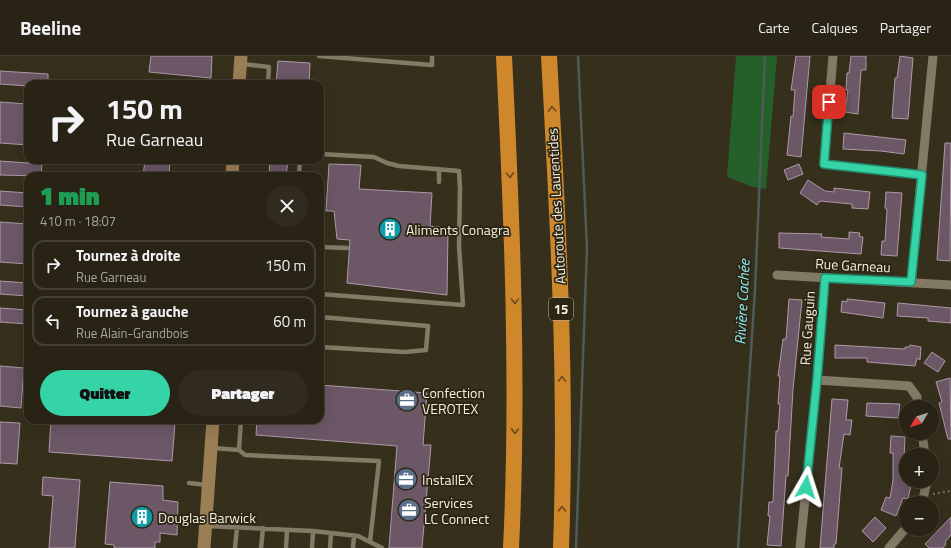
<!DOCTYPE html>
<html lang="fr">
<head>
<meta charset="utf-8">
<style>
	:root { --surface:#282315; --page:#302b1e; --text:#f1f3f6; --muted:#a5a4a0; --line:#444034; --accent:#35d4a7 }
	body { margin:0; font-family:"Titillium Web",sans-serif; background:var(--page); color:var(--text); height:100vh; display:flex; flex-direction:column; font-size:15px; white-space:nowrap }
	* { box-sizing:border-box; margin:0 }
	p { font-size:13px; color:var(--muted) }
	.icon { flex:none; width:22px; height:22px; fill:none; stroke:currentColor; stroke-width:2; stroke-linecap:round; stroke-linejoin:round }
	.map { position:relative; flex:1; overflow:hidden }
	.sheet { position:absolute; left:24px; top:116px; width:300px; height:252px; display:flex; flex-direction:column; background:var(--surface); border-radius:12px; box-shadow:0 4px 16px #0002,0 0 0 1px var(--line) }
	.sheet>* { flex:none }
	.hud { position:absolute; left:24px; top:24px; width:300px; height:84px; border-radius:12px; box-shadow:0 4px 16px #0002,0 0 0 1px var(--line); background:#282315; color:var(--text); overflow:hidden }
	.needle { width:26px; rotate:231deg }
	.buttons { position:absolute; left:899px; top:344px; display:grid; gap:8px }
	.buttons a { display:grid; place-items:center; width:40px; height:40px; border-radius:50%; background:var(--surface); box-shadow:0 4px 16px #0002,0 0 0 1px var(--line); font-size:20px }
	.pin { position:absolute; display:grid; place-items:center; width:34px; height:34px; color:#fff; margin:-17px; border-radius:8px; box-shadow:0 2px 6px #0006 }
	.me { position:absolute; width:44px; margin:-22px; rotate:6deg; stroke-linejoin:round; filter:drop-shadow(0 0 3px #0008) }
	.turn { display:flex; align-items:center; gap:14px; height:84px; padding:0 16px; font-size:18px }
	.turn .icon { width:52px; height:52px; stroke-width:2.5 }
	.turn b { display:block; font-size:28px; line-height:34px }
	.round { display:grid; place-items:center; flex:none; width:42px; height:42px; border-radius:21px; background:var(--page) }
	.summary { display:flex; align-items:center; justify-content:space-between; height:68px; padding:0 16px }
	h1 { font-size:24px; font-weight:800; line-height:30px; color:#1e9e55 }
	.cta { display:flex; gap:8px; margin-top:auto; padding:8px 16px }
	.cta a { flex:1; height:46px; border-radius:24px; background:var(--accent); color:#111; font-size:16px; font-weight:800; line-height:46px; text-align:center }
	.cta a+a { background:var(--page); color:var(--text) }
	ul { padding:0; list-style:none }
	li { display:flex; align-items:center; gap:12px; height:50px; margin:0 8px 6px; padding:0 8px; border:2px solid var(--line); border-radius:12px }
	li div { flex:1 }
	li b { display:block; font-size:15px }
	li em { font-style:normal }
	header { display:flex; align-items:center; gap:24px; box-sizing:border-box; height:56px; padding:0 20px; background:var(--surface); border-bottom:1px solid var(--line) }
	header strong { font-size:19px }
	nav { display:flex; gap:22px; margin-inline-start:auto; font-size:14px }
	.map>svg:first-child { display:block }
	.green { fill:#25602b }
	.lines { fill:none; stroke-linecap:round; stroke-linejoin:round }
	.stream { stroke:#505b59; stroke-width:2.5 }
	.building { fill:#6b5765; stroke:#ae99a8 }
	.path { stroke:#898373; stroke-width:1.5; stroke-dasharray:2 3; stroke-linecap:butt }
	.lane { stroke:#837a65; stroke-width:4.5 }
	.street { stroke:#837a65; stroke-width:9 }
	.secondary { stroke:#9a7e54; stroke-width:13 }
	.highway { stroke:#ce872b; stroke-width:16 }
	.oneway { stroke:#6d4c1c }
	.route-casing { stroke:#228a6d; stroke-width:10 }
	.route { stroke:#35d4a7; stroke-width:7 }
	.labels { text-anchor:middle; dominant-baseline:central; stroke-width:3.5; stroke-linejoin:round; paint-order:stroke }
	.shield { fill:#2c2512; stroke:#b8b2a4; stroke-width:1 }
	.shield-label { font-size:13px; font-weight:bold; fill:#f4efe3 }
	.street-label { font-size:14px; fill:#f4efe3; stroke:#2c2512 }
	.poi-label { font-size:14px; fill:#f4efe3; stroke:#2c2512; text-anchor:start }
	.water-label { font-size:15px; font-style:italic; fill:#8beaf8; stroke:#2c2512 }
</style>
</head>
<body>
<header>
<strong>Beeline</strong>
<nav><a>Carte</a><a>Calques</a><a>Partager</a></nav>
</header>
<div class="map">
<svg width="951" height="492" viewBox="0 0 951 492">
	<rect width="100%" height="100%" fill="#362f1c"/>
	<path class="green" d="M736,0H777L766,133L753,131L727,121Z"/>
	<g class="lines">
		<path class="stream" d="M576,492L587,192L578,0
			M738,492L755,234L765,0"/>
	</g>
	<path class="building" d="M151,0H212L211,22L149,16Z
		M796,0H810L801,101L787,99L791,60L793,61L795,34H791Z
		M851,0H866V14H861L858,58L845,56L848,34H846L847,17H849Z
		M900,0L913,2L908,63L892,62L895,22H897Z
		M278,5L310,7L309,28H276Z
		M0,15L48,18V28H28V30L0,28Z
		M0,46L28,48V89L0,87Z
		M844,77L906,84L904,98L881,95L843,93Z
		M945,87H951L950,205L937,204Z
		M145,104H170L169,120H143Z
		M270,104H288L286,120H269Z
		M0,105L42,108L41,120L0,119Z
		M329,108L361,109L359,133L432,137L430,170L439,171L448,175L447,239L347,227L350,184L337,183L334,155H326Z
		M799,108L803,118L788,124L784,114Z
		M808,124L825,135L834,136V132L870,136L868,153L852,152V148L820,145L817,149L800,137Z
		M0,135L28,137V151L0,149Z
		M886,136L902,137L897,200L881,199L882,185H885L887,153L885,152Z
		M0,166L28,168V208L0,206Z
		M849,176L860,177L859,180L863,181L861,198L779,192V177L822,178L821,181L849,183Z
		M0,225L28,227V240L0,238Z
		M789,243L802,244L793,333L788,420H786L781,490L767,489L770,460H768L769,446H773L776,375H778L780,348H778L780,320H778L783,283H786Z
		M847,243L885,247L883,262L841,256L842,245L847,246Z
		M898,247L951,252V267L928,265V262L897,260Z
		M0,252L28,254V268L0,266Z
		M835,289L905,293V291H909L910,289L921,291L920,304L917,302L915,310L867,306V302H835Z
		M932,296L945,305L938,316L924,307Z
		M0,310L24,312L21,352L0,350Z
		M950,322L951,383H948L939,347L942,346L936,326Z
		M320,329L427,337L423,389H431L422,492H389L397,390L256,379L257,364H320Z
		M832,343L848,344L846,364H852L850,379L844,378L839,412H842L836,488H834V492H820Z
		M867,347L900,348L898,362L866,360Z
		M51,364H134L175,367L172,405L49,396Z
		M0,366L20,367L17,408L0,407Z
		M891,380L905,381L904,403H906V428L911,429L908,443L903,442L896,460L881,454L886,441L890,442L893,424V397H890Z
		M43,421L80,424L75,492H49L53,440L42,439Z
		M110,426L163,430V444L178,446L177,479L160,477V486H155V492H114V489L105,488Z
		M875,461L886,472L873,486L862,475Z
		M951,461V479L945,486L946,488L943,492H929L925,488Z"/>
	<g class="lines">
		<path class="path" d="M933,438L951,435"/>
		<path class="lane" d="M319,0L432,9V0
			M242,8L269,11L268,28
			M320,98L374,101L387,107L399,110L459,115L460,132L459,190L463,249L320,238
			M439,113V126
			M299,120L300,104
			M320,191L347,192
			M320,261L428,270L426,294L405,296L320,291
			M213,392L239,394L241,364
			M239,394L245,399L379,405L370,486
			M189,427L207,429
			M207,470L313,475L358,480L382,492
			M235,492L237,471
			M261,492L263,472
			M286,492L287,474
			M312,492L313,475
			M330,492L331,477
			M353,492L354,480"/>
		<path class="street" d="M833,0L824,108L922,119
			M777,219L951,229
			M911,227L933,0
			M817,324L909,330L917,341L918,351
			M922,377L925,399
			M922,447L927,425
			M800,492L817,324L825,222
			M889,492L906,472"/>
		<path class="secondary" d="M239,28L241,0
			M232,120L233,104
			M204,492L213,364"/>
		<path class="highway" d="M504,0C512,164 519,328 511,492
			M549,0C558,164 567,328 561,492"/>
	</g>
	<defs><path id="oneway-chevron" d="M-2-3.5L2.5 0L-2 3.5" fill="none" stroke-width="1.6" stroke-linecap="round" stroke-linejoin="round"/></defs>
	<g class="oneway">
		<use href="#oneway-chevron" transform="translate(552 53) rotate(-93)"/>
		<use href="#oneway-chevron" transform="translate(510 119) rotate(87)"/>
		<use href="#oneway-chevron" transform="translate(515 245) rotate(88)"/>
		<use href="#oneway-chevron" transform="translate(562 323) rotate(-91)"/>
		<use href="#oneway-chevron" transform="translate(515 375) rotate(91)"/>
		<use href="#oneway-chevron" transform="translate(562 453) rotate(-89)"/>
	</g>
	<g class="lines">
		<g class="route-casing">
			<path id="route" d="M806,431L817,324L825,222L911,226L922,119L824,108L829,46"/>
		</g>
		<use href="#route" class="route"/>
	</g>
	<defs>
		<g id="building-disc" transform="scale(1.15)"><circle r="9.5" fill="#0f9aa8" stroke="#2c2512"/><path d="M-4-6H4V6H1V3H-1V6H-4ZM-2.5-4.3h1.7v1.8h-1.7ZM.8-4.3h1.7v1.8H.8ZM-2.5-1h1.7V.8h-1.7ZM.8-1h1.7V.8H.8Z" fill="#fff"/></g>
		<g id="office-disc" transform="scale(1.15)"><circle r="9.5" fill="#5c6f8a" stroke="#2c2512"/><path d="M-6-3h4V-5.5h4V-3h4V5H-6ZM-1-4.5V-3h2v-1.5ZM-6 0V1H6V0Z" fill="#fff"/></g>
	</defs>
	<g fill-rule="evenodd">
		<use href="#building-disc" x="390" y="173"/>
		<use href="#office-disc" x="407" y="344"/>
		<use href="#office-disc" x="406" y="423"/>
		<use href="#office-disc" x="409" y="454"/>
		<use href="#building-disc" x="142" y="461"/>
	</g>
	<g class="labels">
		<rect class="shield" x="549" y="242" width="24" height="22" rx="3"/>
		<g class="shield-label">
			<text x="561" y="253">15</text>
		</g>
		<g class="street-label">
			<text transform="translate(556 150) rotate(-93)">Autoroute des Laurentides</text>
			<text transform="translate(853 209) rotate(3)">Rue Garneau</text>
			<text transform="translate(807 272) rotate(-86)">Rue Gauguin</text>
		</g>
		<g class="poi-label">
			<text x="406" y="173">Aliments Conagra</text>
			<text x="422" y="336">Confection<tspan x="422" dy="16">VEROTEX</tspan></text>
			<text x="422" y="423">InstallEX</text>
			<text x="424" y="446">Services<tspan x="424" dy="16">LC Connect</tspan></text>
			<text x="158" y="461">Douglas Barwick</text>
		</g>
		<g class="water-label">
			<text transform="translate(742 246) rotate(-87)">Rivière Cachée</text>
		</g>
	</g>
</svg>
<div class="buttons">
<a><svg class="needle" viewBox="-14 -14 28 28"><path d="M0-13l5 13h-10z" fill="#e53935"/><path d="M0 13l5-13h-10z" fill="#a5a4a0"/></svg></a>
<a>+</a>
<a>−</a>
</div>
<div class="pin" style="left:829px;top:46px;background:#d93025"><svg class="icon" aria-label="arrive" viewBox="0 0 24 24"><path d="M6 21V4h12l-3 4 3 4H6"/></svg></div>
<svg class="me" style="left:806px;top:431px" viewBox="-20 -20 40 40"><path d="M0-17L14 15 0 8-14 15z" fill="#35d4a7" stroke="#fff" stroke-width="4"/></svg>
<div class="hud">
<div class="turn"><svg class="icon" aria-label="right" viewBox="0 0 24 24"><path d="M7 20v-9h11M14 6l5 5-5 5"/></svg><div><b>150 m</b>Rue Garneau</div></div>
</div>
<section class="sheet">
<div class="summary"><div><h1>1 min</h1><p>410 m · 18:07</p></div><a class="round"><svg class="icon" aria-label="close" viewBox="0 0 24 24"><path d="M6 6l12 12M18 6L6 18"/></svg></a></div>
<ul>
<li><svg class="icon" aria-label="right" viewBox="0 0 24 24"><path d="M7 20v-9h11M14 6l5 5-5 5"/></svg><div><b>Tournez à droite</b><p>Rue Garneau</p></div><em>150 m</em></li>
<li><svg class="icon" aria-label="left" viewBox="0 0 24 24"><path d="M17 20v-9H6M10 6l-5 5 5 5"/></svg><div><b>Tournez à gauche</b><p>Rue Alain-Grandbois</p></div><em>60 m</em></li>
</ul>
<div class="cta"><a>Quitter</a><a>Partager</a></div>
</section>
</div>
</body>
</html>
